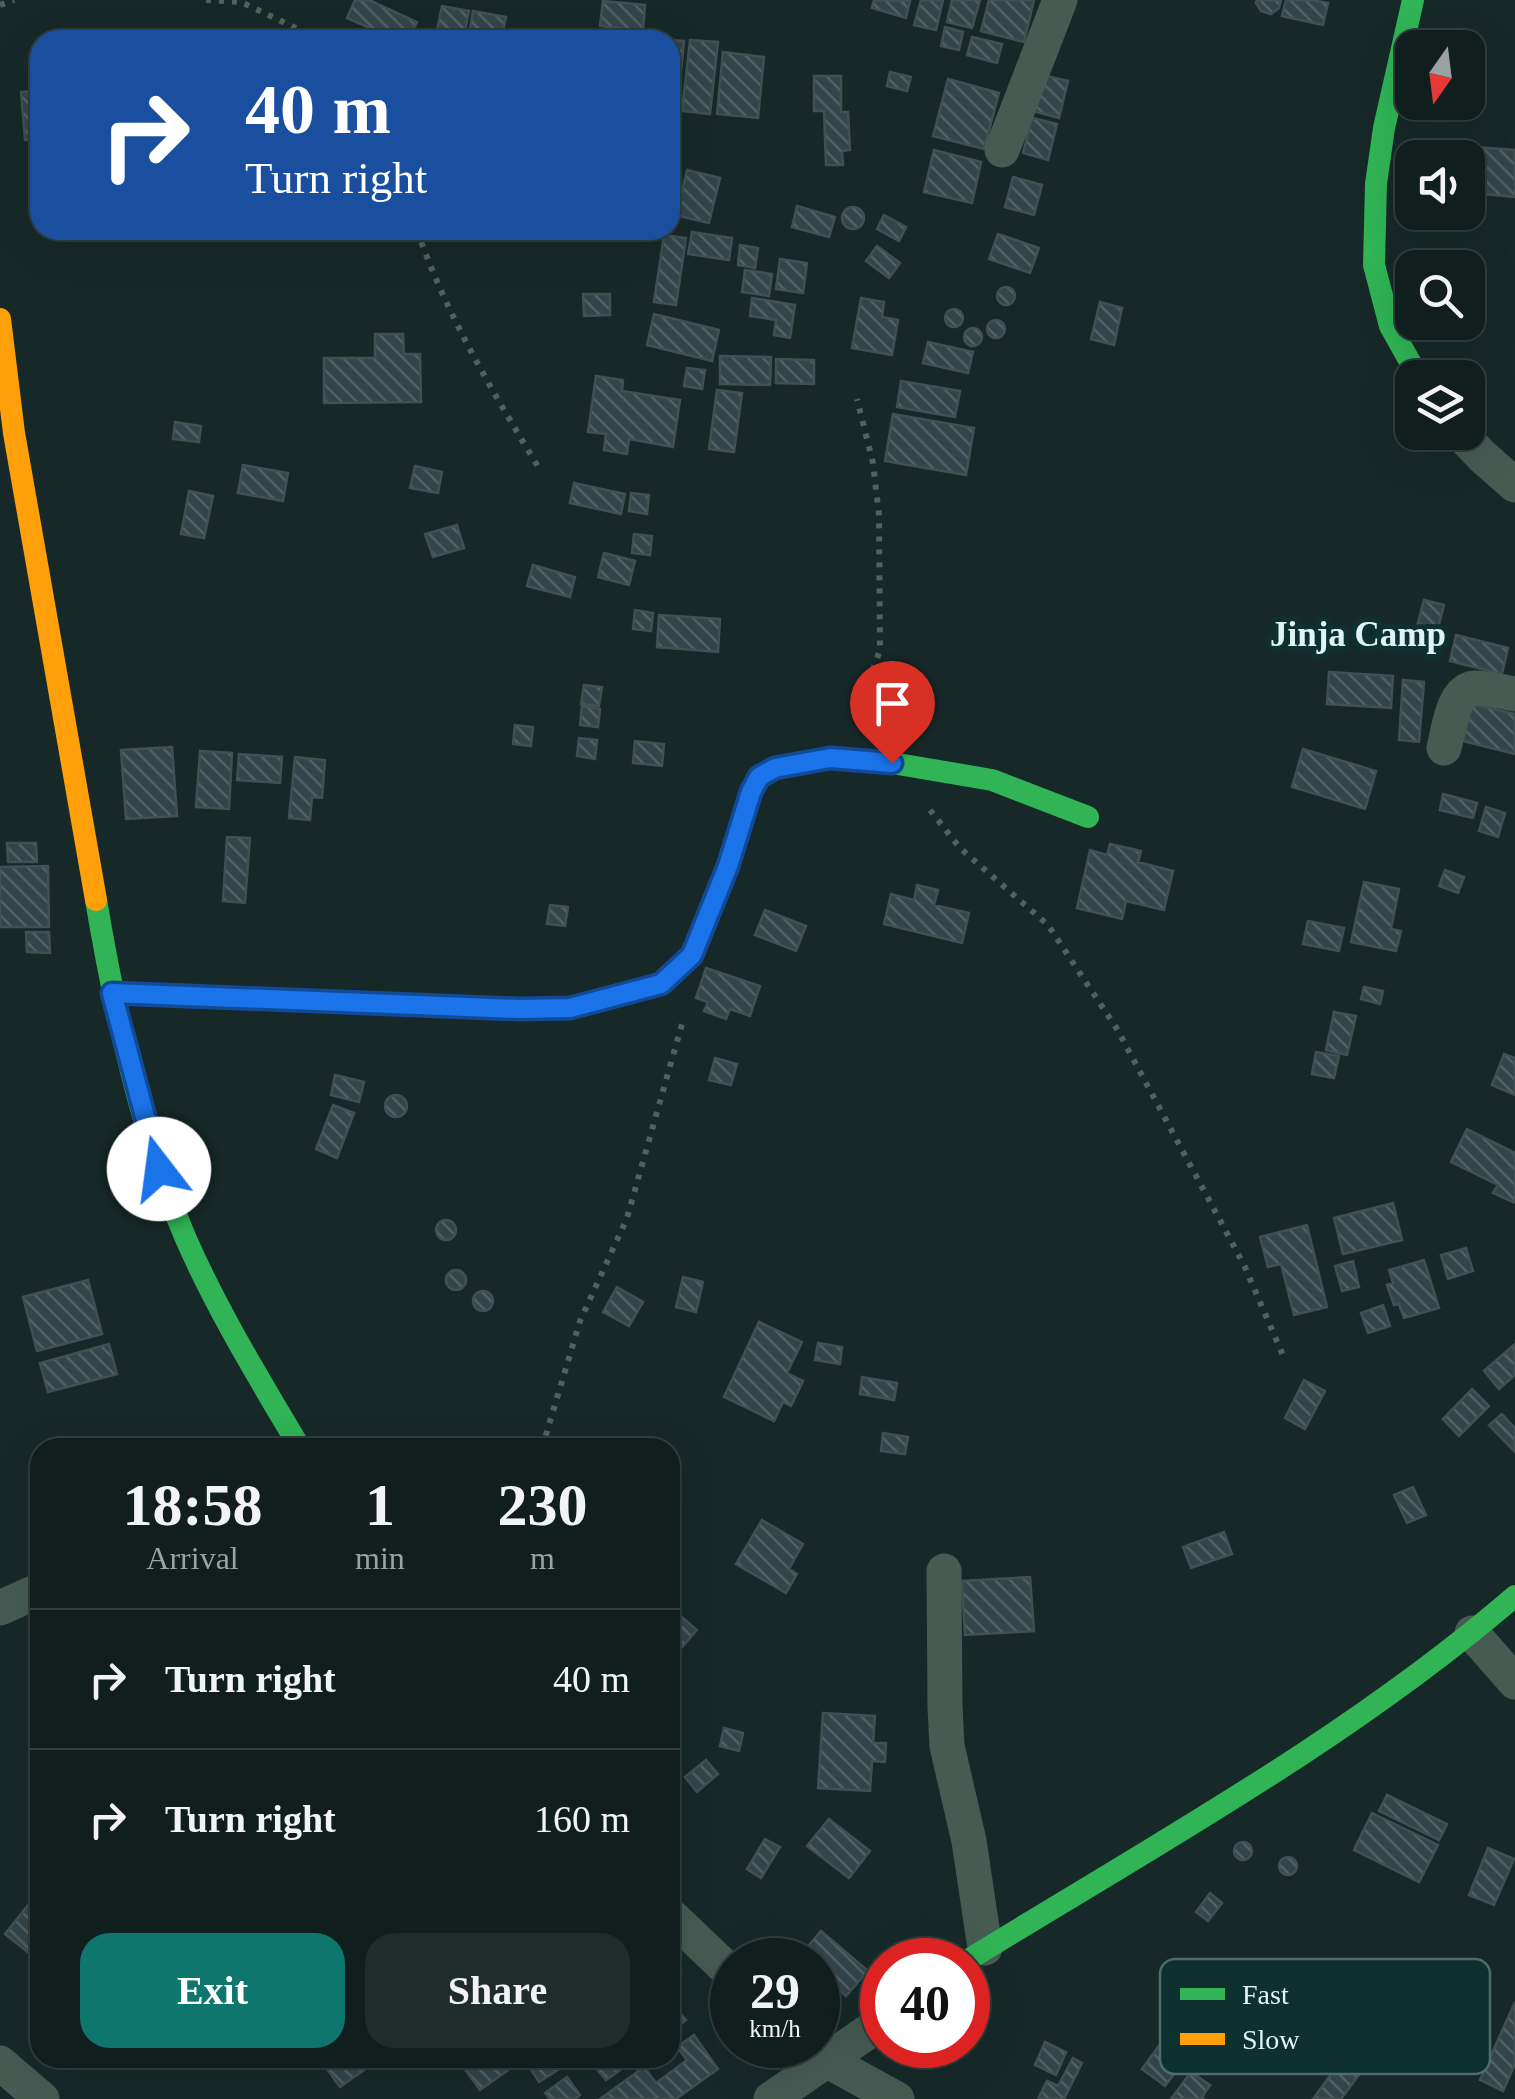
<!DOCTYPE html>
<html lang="en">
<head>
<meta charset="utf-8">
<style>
	:root { --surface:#101f1e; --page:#1e2c2b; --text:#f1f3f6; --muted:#9ca2a4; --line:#303d3c; --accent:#0f766e }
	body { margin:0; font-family:Georgia,serif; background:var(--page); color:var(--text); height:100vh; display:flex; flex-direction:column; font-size:38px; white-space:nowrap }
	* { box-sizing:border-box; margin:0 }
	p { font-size:32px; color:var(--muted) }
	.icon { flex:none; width:55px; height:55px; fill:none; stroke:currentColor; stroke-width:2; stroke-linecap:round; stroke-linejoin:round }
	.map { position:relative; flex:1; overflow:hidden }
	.drawer { position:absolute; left:30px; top:1438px; width:650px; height:630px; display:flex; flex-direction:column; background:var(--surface); border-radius:30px; box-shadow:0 10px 40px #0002,0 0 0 2px var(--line) }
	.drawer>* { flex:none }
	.hud { position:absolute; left:30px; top:30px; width:650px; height:210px; border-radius:30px; box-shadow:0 10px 40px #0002,0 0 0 2px var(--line); background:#1a4fa0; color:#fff; overflow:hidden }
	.needle { width:65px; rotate:194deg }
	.buttons { position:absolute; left:1395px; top:30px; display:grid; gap:20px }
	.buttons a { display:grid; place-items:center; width:90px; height:90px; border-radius:20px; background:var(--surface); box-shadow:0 10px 40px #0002,0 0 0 2px var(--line); font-size:50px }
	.speed { position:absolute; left:710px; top:1938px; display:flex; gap:20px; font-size:50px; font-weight:700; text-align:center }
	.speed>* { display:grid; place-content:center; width:130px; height:130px; border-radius:50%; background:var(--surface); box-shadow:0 10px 40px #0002,0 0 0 2px var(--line); line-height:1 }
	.speed small { font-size:25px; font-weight:400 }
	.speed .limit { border:15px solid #d22; background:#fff; color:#111 }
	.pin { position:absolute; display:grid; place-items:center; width:85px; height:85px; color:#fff; margin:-102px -42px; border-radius:50% 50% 50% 0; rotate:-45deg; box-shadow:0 0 10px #0007 }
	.pin .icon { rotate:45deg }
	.me { position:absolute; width:110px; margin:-55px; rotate:345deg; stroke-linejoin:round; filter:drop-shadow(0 0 8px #0008) }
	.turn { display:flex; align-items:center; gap:35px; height:210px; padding:0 50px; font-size:45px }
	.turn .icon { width:130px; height:130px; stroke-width:2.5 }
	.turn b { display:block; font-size:70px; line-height:85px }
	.eta { display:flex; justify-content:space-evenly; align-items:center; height:170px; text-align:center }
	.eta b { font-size:60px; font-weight:600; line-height:70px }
	.action { display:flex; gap:20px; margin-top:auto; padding:20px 50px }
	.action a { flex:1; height:115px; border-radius:30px; background:var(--accent); color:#fff; font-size:40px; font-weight:600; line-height:115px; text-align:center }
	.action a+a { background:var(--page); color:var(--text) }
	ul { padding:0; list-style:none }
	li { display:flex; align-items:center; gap:30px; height:140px; padding:0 50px; border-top:2px solid var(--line) }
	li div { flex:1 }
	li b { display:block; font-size:38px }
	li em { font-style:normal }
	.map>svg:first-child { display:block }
	.building { fill:url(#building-back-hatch); stroke:#415051; stroke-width:2.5 }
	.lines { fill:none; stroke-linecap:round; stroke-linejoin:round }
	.path { stroke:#50625e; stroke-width:6; stroke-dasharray:5 8; stroke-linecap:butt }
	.street { stroke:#465c53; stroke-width:35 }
	.fast { stroke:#30b455; stroke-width:22 }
	.slow { stroke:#ff9f0a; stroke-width:22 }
	.route-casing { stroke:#114b97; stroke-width:25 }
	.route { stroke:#1a73e8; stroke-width:18 }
	.labels { text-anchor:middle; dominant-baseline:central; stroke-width:10; stroke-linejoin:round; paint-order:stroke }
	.quarter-label { font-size:35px; font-weight:bold; fill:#e1f4f3; stroke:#0e3130 }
	.key { fill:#0e3130; stroke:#4d6c6a; stroke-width:2.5 }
	.key-label { font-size:28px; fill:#e1f4f3 }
</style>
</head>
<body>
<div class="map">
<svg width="1515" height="2099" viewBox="0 0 1515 2099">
	<defs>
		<pattern id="building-back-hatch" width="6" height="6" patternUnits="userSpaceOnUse" patternTransform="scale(2.5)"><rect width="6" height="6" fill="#32464a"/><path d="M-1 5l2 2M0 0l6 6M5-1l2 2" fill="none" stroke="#4f6165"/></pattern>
	</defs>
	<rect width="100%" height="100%" fill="#162928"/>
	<path class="building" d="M355,0H369L417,22L408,40H397L347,18Z
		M874,0L910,1L906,18L872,8Z
		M921,0H943L936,30L914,25Z
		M952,0H980L972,28L947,22Z
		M989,0H1034L1024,42L981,31Z
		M1257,0H1281L1279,8L1271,14L1261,11L1256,3Z
		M1286,0H1311L1328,3L1323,25L1282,16Z
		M603,1L645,5L643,31L600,26Z
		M442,6L469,11L463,40H435Z
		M473,11L506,17L501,40H468Z
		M945,27L963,32L959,50L941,46Z
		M188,29L212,30V40H188Z
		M594,31L649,36L648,40H593Z
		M972,37L1002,44L997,63L967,55Z
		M670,40L684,41L679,91L670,90Z
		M690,40L718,42L710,114L682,111Z
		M723,52L764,57L758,118L717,114Z
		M890,72L911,77L907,91L887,86Z
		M1042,75L1068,81L1059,118L1033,111Z
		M814,76H841V112H848L850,150L842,151L843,165H826L824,111H814Z
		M948,79L999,93L984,149L933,136Z
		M40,90V139L25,140L21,92Z
		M1032,118L1057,124L1048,160L1023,153Z
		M1476,147L1515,150V197L1472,193Z
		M934,150L981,162L972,203L924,192Z
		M687,170L720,178L709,223L670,214V189L682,192Z
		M1013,177L1042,185L1034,215L1005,207Z
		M797,206L835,217L829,237L792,227Z
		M842 218a11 11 0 1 1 22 0a11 11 0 1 1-22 0Z
		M884,215L906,227L899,241L877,229Z
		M692,232L732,238L729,260L688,254Z
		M998,234L1039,248L1030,273L989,259Z
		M664,235L686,238L676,305L654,302Z
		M740,245L758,248L755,268L738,265Z
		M877,246L900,263L889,278L866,261Z
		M780,259L807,263L803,293L776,289Z
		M745,270L772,274L769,296L742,292Z
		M997 296a9 9 0 1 1 18 0a9 9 0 1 1-18 0Z
		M583,294H610V315L584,316Z
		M752,298L795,305L790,338L774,335L776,320L750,316Z
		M861,298L884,302L882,317L898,320L892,355L852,348Z
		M1100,302L1122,308L1114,345L1091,339Z
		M945 318a9 9 0 1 1 18 0a9 9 0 1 1-18 0Z
		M654,314L719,330L712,361L647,345Z
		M987 329a9 9 0 1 1 18 0a9 9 0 1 1-18 0Z
		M964 337a9 9 0 1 1 18 0a9 9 0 1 1-18 0Z
		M375,334H403L404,354H420L421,402L324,403V358H375Z
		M928,342L973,352L968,373L923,363Z
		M720,356L771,357L770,385L720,384Z
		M776,359L814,360V384L776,383Z
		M687,368L705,370L702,389L684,386Z
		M596,376L623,380L622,391L680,400L673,447L629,439L627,454L604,450L606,434L588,432Z
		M901,381L960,391L955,417L897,407Z
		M717,390L742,393L734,452L709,449Z
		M893,414L974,428L966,475L885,461Z
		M175,422L201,426L199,442L173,439Z
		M243,465L288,473L283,501L238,493Z
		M415,466L442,472L438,493L410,488Z
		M574,483L625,494L621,514L570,503Z
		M189,491L213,496L204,538L181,534Z
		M631,493L649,495L647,514L629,511Z
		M457,525L464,548L433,557L425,534Z
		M634,534L652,536L650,555L632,553Z
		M604,553L635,561L629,585L598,577Z
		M533,565L575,577L570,597L527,586Z
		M1424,600L1444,605L1435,640L1415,634Z
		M635,610L653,613L651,631L633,629Z
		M659,615L720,619L718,652L657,647Z
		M1456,635L1508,648L1502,674L1450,661Z
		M1329,672L1393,676L1391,708L1327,704Z
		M1403,680L1424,682L1419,742L1399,740Z
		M584,685L602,687L599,706L581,704Z
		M1472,704L1515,714V754L1463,741Z
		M582,706L600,709L598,727L580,725Z
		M515,725L533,727L531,746L513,744Z
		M579,738L597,740L595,759L577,756Z
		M635,741L664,744L662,766L633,763Z
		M172,747L177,816L126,819L121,750Z
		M1303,749L1376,771L1365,809L1292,787Z
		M200,751L232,753L229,809L196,807Z
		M239,754L282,757L280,783L237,780Z
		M295,757L325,760L322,798L312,797L310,820L289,818Z
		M1443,794L1477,803L1473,818L1440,810Z
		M1486,807L1505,813L1498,837L1479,831Z
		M227,837L250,838L245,903L223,901Z
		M7,843H36L37,862H8Z
		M1110,844L1141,851L1138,862L1173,871L1164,910L1126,901L1122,919L1077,908L1090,850L1107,855Z
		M48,866L49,927H0V867Z
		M1445,870L1464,877L1458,893L1439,886Z
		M1364,882L1399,889L1391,929L1401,931L1396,951L1351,942Z
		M917,885L938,890L934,905L969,913L962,943L884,924L891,894L914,900Z
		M550,905L568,907L565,926L547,924Z
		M765,910L806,926L796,951L755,935Z
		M1308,921L1344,928L1339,951L1303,944Z
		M26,932H49L50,953L27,952Z
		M706,968L760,986L750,1016L730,1009L726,1019L704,1011L708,1002L696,998Z
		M1364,987L1383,991L1380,1004L1361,999Z
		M1334,1012L1356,1016L1347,1055L1326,1050Z
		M1316,1052L1339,1056L1334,1078L1312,1074Z
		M1504,1054L1515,1058V1095L1492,1085Z
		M715,1058L737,1064L731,1085L709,1080Z
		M335,1075L364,1082L359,1102L331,1095Z
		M385 1106a11 11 0 1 1 22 0a11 11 0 1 1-22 0Z
		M333,1105L354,1113L337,1158L316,1149Z
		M1467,1129L1515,1153V1203L1493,1193L1498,1185L1451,1162Z
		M1393,1203L1402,1240L1343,1254L1334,1218Z
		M436 1230a10 10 0 1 1 20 0a10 10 0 1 1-20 0Z
		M1307,1225L1327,1307L1294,1315L1281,1264L1268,1267L1260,1237Z
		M1466,1248L1473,1271L1448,1279L1441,1255Z
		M1424,1260L1439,1308L1404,1318L1399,1304L1394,1305L1387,1285L1393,1283L1389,1270Z
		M1353,1261L1359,1287L1342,1291L1335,1266Z
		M446 1280a10 10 0 1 1 20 0a10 10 0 1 1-20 0Z
		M683,1277L703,1282L696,1312L676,1307Z
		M88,1280L102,1334L37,1351L23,1297Z
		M617,1287L643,1302L629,1326L603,1312Z
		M473 1301a10 10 0 1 1 20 0a10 10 0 1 1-20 0Z
		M1383,1305L1390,1326L1368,1333L1361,1313Z
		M759,1322L802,1342L787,1373L803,1381L791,1406L783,1402L774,1421L724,1397Z
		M818,1343L842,1347L840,1364L815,1360Z
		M109,1344L117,1374L48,1392L40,1363Z
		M1515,1344V1375L1499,1389L1484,1371Z
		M862,1377L897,1383L894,1400L860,1394Z
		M1304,1380L1325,1391L1305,1429L1285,1418Z
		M1472,1389L1489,1406L1459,1436L1443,1419Z
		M1502,1414L1515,1428V1452L1489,1425Z
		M883,1433L908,1437L905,1454L881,1451Z
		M1413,1487L1426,1515L1407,1523L1394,1495Z
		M762,1520L803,1544L789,1569L797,1574L786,1593L736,1564Z
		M1224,1532L1232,1554L1191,1568L1183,1547Z
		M1030,1577L1034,1631L965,1635L962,1581Z
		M670,1607L697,1630L677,1653L670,1647Z
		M823,1713L875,1716L873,1743H886L885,1762L872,1761L870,1791L818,1788Z
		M724,1728L743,1733L739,1751L720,1746Z
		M706,1760L718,1774L697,1792L685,1777Z
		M1387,1795L1447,1824L1439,1840L1379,1811Z
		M1372,1813L1438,1845L1419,1882L1354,1850Z
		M829,1819L870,1851L849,1878L807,1846Z
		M765,1839L780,1847L761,1878L747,1869Z
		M1234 1851a9 9 0 1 1 18 0a9 9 0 1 1-18 0Z
		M1488,1848L1514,1859L1494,1905L1469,1895Z
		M1279 1866a9 9 0 1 1 18 0a9 9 0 1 1-18 0Z
		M1210,1893L1222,1903L1208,1921L1196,1912Z
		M32,1900L40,1906V1962L5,1934Z
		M821,1931L868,1971L846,1996L818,1972V1960H803L799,1957Z
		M1259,1992L1364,2068L1341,2099H1313L1332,2073L1245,2010Z
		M670,2000L686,2020L670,2033Z
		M1515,2002V2064L1503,2091L1480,2080Z
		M1170,2031L1193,2048L1165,2086L1142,2069Z
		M694,2035L718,2069L676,2099H600L644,2067L656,2083L687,2060L677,2047Z
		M1045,2042L1066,2052L1056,2075L1035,2065Z
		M319,2058H381L340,2087Z
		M461,2058H525L480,2090L458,2060Z
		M540,2058H554L561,2068L539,2082L528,2065Z
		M588,2058H637L606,2080Z
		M1073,2058L1082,2063L1064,2099H1038L1047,2081L1058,2086Z
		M1191,2072L1210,2085L1202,2097L1204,2099H1171Z
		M567,2077L580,2095L575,2099H550L545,2093Z"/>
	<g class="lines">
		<path class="path" d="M206,0L241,2L321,40
			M0,5L14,0
			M417,230C447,317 493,392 540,470
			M855,719L880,650L879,515L873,463L857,399
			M930,810L960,848L1048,925L1117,1029L1244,1265L1285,1360
			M542,1448L580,1321L627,1218L682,1024L679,1018"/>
		<path class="street" d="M1002,150L1060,0
			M1459,432L1482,456L1515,485
			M1444,748C1449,729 1452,690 1475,688C1488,688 1502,692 1515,694
			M944,1571L945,1707L947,1746L969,1841L985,1948
			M0,1608L40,1590
			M1472,1633L1515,1682
			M670,1915L732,1974
			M815,2049L828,2061L897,2099
			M0,2063L42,2099
			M771,2099L882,2022"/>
		<path class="fast" d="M1413,0L1384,128L1376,184L1374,265L1390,326L1419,378
			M96,900C115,1012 141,1134 186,1239C218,1312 260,1380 300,1448
			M112,993L519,1009H570L661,984L692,955L728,865L751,792L759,777L775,768L830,758L892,763L992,780L1088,817
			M968,1960C1153,1846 1350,1738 1515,1596"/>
		<path class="slow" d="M0,319L14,433L96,900"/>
	</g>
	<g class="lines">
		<g class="route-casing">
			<path id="route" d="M159,1169L112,993L519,1009L570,1008L661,984L692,955L728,866L751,792L759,777L775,768L830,758L892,763"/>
		</g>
		<use href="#route" class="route"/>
	</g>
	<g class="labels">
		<g class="quarter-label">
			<text x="1358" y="634">Jinja Camp</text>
		</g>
	</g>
	<rect x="1160" y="1959" width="330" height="115" rx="15" class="key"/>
	<rect x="1180" y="1988" width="45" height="12" fill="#30b455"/>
	<rect x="1180" y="2033" width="45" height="12" fill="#ff9f0a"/>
	<g class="key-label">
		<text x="1242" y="2004">Fast</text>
		<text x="1242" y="2049">Slow</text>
	</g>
</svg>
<div class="buttons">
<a><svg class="needle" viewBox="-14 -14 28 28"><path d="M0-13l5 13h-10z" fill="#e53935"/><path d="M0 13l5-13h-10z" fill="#9ca2a4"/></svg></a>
<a><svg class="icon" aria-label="sound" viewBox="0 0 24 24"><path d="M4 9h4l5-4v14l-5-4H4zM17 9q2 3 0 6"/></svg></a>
<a><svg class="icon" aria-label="search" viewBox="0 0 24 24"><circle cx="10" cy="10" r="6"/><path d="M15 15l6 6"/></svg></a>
<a><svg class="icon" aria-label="layers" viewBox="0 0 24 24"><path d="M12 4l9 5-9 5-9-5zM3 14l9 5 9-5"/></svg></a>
</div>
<div class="speed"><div>29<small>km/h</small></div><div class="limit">40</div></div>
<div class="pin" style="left:892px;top:763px;background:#d93025"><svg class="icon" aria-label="arrive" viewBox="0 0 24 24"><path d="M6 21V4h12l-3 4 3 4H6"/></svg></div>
<svg class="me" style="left:159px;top:1169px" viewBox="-20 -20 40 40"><circle r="19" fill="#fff"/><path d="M0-13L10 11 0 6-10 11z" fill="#1a73e8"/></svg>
<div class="hud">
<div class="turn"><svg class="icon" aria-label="right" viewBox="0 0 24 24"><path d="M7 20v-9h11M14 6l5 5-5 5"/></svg><div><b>40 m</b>Turn right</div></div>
</div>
<section class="drawer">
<div class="eta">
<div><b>18:58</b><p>Arrival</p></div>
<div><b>1</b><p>min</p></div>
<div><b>230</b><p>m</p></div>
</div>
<ul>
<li><svg class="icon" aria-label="right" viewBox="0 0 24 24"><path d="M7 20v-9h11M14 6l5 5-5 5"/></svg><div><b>Turn right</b></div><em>40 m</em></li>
<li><svg class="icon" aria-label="right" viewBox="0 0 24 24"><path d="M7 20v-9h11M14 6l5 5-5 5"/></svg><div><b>Turn right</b></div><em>160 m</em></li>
</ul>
<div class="action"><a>Exit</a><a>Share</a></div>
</section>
</div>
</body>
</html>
